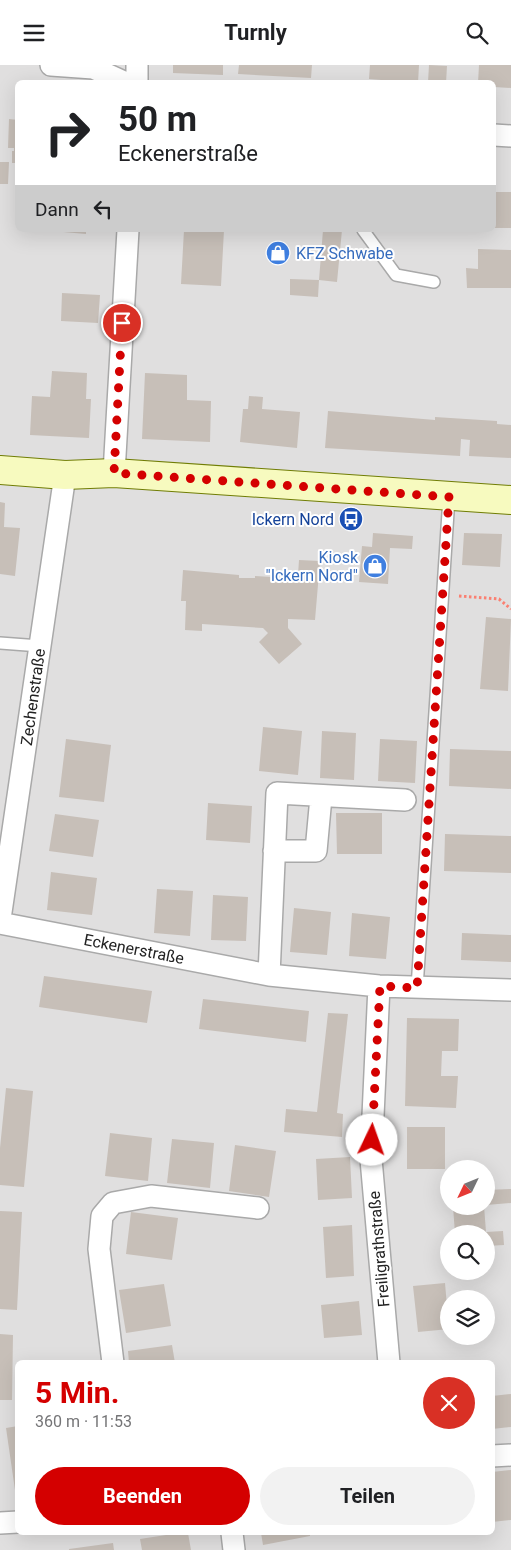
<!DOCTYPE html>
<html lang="de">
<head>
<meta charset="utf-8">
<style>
	:root { --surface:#fff; --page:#f2f2f2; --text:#202124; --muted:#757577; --accent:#d40000 }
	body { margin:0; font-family:Roboto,sans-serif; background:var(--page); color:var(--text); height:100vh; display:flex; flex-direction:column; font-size:19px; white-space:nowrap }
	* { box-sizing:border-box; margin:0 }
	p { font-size:16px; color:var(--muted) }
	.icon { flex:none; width:28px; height:28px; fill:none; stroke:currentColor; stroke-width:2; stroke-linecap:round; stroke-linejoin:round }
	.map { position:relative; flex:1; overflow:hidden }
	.panel { position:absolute; left:15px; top:1295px; width:480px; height:175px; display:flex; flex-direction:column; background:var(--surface); border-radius:8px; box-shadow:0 5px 20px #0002 }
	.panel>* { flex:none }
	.hud { position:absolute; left:15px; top:15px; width:481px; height:152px; border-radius:8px; box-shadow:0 5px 20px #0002; background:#fff; color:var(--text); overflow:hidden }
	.needle { width:32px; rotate:227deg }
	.fabs { position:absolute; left:440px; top:1095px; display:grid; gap:10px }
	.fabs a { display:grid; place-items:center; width:55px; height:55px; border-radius:50%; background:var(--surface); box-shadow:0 5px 20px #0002; font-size:25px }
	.pin { position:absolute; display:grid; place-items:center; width:42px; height:42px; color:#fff; margin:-21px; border:2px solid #fff; border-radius:50%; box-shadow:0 1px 5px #0007 }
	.me { position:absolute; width:55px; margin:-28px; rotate:3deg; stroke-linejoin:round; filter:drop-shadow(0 0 4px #0008) }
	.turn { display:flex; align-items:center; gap:18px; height:105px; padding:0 20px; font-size:22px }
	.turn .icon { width:65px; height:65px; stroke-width:2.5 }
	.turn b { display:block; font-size:35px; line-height:42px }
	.then { display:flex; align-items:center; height:48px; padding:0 20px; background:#0003; gap:10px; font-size:19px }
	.round { display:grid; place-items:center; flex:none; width:52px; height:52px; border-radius:26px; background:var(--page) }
	.head { display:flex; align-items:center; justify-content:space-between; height:85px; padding:0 20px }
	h1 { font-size:30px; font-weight:700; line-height:38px; color:var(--accent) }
	.button { display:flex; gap:10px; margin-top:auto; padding:10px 20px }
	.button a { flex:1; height:58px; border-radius:30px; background:var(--accent); color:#fff; font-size:20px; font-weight:700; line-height:58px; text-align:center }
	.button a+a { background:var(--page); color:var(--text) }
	header { display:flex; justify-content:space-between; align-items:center; height:65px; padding:0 20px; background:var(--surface); font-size:22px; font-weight:700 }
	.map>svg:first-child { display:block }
	.residential { fill:#e0dfdf; fill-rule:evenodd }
	.building { fill:#c7bfb8 }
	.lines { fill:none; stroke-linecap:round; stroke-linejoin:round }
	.service-casing { stroke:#a9a9a9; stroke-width:14 }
	.minor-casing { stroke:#a9a9a9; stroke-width:24 }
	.secondary-casing { stroke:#707d05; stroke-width:30 }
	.path { stroke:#fa8072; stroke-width:3; stroke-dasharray:2.5 2.5; stroke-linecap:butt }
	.service { stroke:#fff; stroke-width:11 }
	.minor { stroke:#fff; stroke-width:21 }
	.secondary { stroke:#f7fabf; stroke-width:28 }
	.route { stroke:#d40000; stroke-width:9; stroke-dasharray:0 16.2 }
	.labels { text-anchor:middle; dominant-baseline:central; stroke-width:4; stroke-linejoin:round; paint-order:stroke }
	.shop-label { font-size:16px; fill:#366cbe; stroke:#fff; text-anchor:start }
	.transit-label { font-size:16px; fill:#164399; stroke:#fff; text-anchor:end }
	.street-label { font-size:16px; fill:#222; stroke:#fff }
</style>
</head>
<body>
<header><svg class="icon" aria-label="menu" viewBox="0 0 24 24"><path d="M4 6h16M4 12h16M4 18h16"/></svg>Turnly<svg class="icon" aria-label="search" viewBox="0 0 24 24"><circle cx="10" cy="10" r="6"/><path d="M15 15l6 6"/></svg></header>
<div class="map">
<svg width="511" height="1485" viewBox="0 0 511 1485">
	<rect width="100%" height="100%" fill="#f2efe9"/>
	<path class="residential" d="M0,0H511V1485H0ZM18,18H494V165H18ZM449,1104H486V1141H449ZM449,1169H486V1206H449ZM449,1234H486V1271H449ZM18,1298H492V1468H18Z"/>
	<path class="building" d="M173,0H223V10L173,8Z
		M239,0H312L311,13L238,9Z
		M370,0H419L418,18L369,14Z
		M429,0L447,1L446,18L428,17Z
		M479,0H511V23L494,22V18H478Z
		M9,54L18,55V98H12V86H14V83H8Z
		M0,97H9L8,119H0Z
		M494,127H511V163H494Z
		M63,165H86V169L63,167Z
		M184,165H224L221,221L181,219Z
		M323,165H342L337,217L319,215Z
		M478,184L511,185V223H467L466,203L478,204Z
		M290,214L319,215L318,232L290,230Z
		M62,228L100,230L98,258L61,256Z
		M52,306L87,308L86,334H91L89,373L30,370L32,331L50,332Z
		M145,308L187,310V335L211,336L210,377L142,374Z
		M249,331L263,332L262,344L300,347L297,383L240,377L243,344H248Z
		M328,346L435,355V352L497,356V359L511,360V393L469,391L470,375L461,374L460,391L325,383Z
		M0,437L5,438L4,462L20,463L15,511L0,509Z
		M373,468L413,471L412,484L390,483L388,519L359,517L362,481L372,482Z
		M464,468L502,469L500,502L462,500Z
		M299,495L320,496L315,555L288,554V563L302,579L279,599L259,577L268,568L263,563L202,559V566L185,565L186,536H181L183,505L239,510V513H255V511L289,513V510H298Z
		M486,552L511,554L508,626L480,624Z
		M263,662L302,666L298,710L259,706Z
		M322,666L356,668L354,715L320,713Z
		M66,674L111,680L104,737L59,732Z
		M380,674L417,676L415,718L378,716Z
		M450,684L511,686V724L449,721Z
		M208,738L252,741L250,778L206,775Z
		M336,748H382V789H337Z
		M55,749L99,755L93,792L49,786Z
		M445,769L511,771V808L444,806Z
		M51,807L97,813L92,850L47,845Z
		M157,824L193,826L190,871L154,868Z
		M213,830L248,832L246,876L211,875Z
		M294,843L331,847L327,890L290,887Z
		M352,848L390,852L386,894L349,891Z
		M462,868L511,870V897L461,895Z
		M44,911L152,926L147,958L39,942Z
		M203,934L309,946L306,977L199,964Z
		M328,948L348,949L337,1048L343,1049L342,1072L284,1067L286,1044L317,1047Z
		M407,953L459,954L458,986H442L441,1011H458L456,1043L405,1041Z
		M6,1023L33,1026L24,1122L0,1120V1083Z
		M407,1062H445V1104H407Z
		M110,1068L152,1073L148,1116L105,1111Z
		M172,1074L214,1078L210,1123L167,1118Z
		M235,1080L276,1086L269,1132L229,1126Z
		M350,1092L352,1133L318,1135L316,1094Z
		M511,1124V1138L486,1140V1125Z
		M453,1141H484L486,1167L503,1166L504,1180L486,1181V1169H455Z
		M0,1146L22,1147L17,1245L0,1244Z
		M131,1147L178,1153L172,1195L126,1189Z
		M352,1160L354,1211L326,1213L323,1162Z
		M445,1218L449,1264L418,1267L413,1221Z
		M164,1219L171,1261L126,1268L119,1225Z
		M359,1236L362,1270L324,1273L321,1240Z
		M0,1269L13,1270L12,1335H0Z
		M172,1280L175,1298H129L128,1286Z
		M511,1329V1362L492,1364V1331Z
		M18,1361V1425H15L6,1363Z
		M511,1405V1455L492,1457V1407Z
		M179,1468H188L191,1485H142L140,1474Z
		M261,1468H310V1471L263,1480Z
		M113,1478L114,1485H69V1484Z"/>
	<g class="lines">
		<g class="service-casing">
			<path id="service" d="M363,165L396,210L434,217
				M0,578L40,581
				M417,923L449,432"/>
		</g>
		<g class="minor-casing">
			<path id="minor" d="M51,0L93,3L126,18
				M137,18V0
				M494,70L511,71
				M114,408L128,165
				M274,786H316L321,732
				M0,854L65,410
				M0,858L269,910L379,921L511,925
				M269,910L277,728L405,735
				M379,921L371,1094L389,1298
				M113,1298L99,1184L102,1151L113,1138L151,1131L258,1143
				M492,1391L511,1390
				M0,1458L18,1457
				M232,1468L234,1485"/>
		</g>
		<g class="secondary-casing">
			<path id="secondary" d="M0,405L65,410L114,408L511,435"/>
		</g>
		<path class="path" d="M459,531L499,534L511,544"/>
		<use href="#service" class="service"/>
		<use href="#minor" class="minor"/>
		<use href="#secondary" class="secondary"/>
	</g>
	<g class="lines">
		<path class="route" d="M122,258L114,408L449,432L417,923L380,921L372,1075"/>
	</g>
	<defs>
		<g id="shop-disc" transform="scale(1.25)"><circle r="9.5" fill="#3f7fe0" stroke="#fff"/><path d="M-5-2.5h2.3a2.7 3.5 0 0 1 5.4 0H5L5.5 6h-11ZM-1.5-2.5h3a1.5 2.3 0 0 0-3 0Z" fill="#fff"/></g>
		<g id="bus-disc" transform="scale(1.25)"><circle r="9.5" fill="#1a4fb4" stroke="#fff"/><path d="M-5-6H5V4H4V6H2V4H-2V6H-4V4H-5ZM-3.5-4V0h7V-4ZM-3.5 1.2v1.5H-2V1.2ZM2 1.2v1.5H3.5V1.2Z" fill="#fff"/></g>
	</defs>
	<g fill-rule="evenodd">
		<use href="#shop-disc" x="278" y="188"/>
		<use href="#bus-disc" x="351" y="454"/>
		<use href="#shop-disc" x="375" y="501"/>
	</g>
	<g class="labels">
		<g class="shop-label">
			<text x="296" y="188">KFZ Schwabe</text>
			<text x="358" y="492" text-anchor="end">Kiosk<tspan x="358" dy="18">"Ickern Nord"</tspan></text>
		</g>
		<g class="transit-label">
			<text x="334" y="454">Ickern Nord</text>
		</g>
		<g class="street-label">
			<text transform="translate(33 632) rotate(-82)">Zechenstraße</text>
			<text transform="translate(134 884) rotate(11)">Eckenerstraße</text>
			<text transform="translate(379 1184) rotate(-95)">Freiligrathstraße</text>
		</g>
	</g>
</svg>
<div class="fabs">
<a><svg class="needle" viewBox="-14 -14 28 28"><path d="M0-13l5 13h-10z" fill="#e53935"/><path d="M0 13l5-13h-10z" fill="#757577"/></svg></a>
<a><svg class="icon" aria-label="search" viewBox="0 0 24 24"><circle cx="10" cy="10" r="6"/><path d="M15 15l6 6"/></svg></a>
<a><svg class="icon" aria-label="layers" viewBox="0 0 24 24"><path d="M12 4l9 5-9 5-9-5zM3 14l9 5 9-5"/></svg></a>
</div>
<div class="pin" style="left:122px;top:258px;background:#d93025"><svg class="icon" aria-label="arrive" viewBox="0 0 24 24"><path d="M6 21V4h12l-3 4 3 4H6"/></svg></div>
<svg class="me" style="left:372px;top:1075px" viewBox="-20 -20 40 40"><circle r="19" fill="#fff"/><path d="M0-13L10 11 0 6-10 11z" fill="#d40000"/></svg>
<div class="hud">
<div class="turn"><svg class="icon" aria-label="right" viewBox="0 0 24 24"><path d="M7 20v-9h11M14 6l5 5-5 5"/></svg><div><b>50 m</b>Eckenerstraße</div></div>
<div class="then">Dann<svg class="icon" aria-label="left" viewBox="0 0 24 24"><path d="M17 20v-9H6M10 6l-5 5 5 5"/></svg></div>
</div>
<section class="panel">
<div class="head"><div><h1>5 Min.</h1><p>360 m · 11:53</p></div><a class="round" style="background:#d93025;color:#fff"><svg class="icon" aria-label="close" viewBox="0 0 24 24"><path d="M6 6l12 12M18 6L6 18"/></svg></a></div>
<div class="button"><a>Beenden</a><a>Teilen</a></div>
</section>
</div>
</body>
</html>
